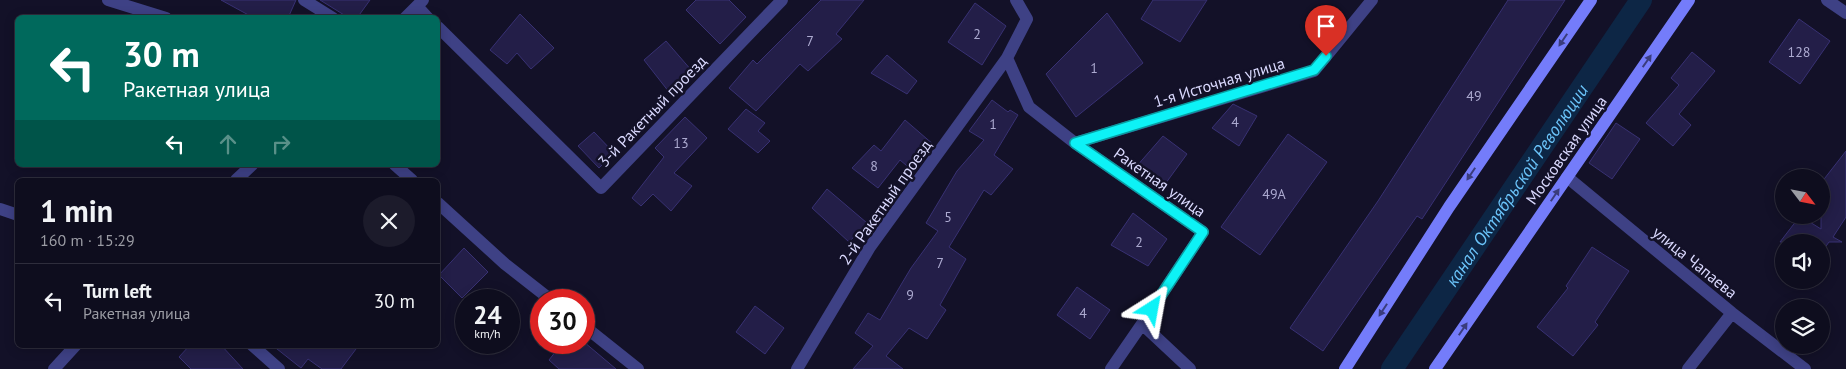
<!DOCTYPE html>
<html lang="en">
<head>
<meta charset="utf-8">
<style>
	:root { --surface:#0e0d1e; --page:#1c1b2b; --text:#f1f3f6; --muted:#9b9ca4; --line:#2e2d3c }
	body { margin:0; font-family:"PT Sans",sans-serif; background:var(--page); color:var(--text); height:100vh; display:flex; flex-direction:column; font-size:19px; white-space:nowrap }
	* { box-sizing:border-box; margin:0 }
	p { font-size:16px; color:var(--muted) }
	.icon { flex:none; width:28px; height:28px; fill:none; stroke:currentColor; stroke-width:2; stroke-linecap:round; stroke-linejoin:round }
	.map { position:relative; flex:1; overflow:hidden }
	.side { position:absolute; left:15px; top:178px; width:425px; height:170px; display:flex; flex-direction:column; background:var(--surface); border-radius:8px; box-shadow:0 2px 12px #0003,0 0 0 1px var(--line) }
	.side>* { flex:none }
	.banner { position:absolute; left:15px; top:15px; width:425px; height:152px; border-radius:8px; box-shadow:0 2px 12px #0003,0 0 0 1px var(--line); background:#00695c; color:#fff; overflow:hidden }
	.needle { width:32px; rotate:122deg }
	.controls { position:absolute; left:1775px; top:169px; display:grid; gap:10px }
	.controls a { display:grid; place-items:center; width:55px; height:55px; border-radius:50%; background:var(--surface); box-shadow:0 2px 12px #0003,0 0 0 1px var(--line); font-size:25px }
	.speed { position:absolute; left:455px; top:289px; display:flex; gap:10px; font-size:25px; font-weight:700; text-align:center }
	.speed>* { display:grid; place-content:center; width:65px; height:65px; border-radius:50%; background:var(--surface); box-shadow:0 2px 12px #0003,0 0 0 1px var(--line); line-height:1 }
	.speed small { font-size:12px; font-weight:400 }
	.speed .limit { border:8px solid #d22; background:#fff; color:#111 }
	.pin { position:absolute; display:grid; place-items:center; width:42px; height:42px; color:#fff; margin:-51px -21px; border-radius:50% 50% 50% 0; rotate:-45deg; box-shadow:0 0 5px #0007 }
	.pin .icon { rotate:45deg }
	.me { position:absolute; width:55px; margin:-28px; rotate:34deg; stroke-linejoin:round; filter:drop-shadow(0 0 4px #0008) }
	.turn { display:flex; align-items:center; gap:18px; height:105px; padding:0 25px; font-size:22px }
	.turn .icon { width:65px; height:65px; stroke-width:2.5 }
	.turn b { display:block; font-size:35px; line-height:42px }
	.lanes { display:flex; align-items:center; height:48px; padding:0 25px; background:#0003; justify-content:center; gap:25px; direction:ltr }
	.lanes .off { opacity:.35 }
	.round { display:grid; place-items:center; flex:none; width:52px; height:52px; border-radius:26px; background:var(--page) }
	.head { display:flex; align-items:center; justify-content:space-between; height:85px; padding:0 25px }
	h1 { font-size:30px; font-weight:800; line-height:38px }
	ul { padding:0; list-style:none }
	li { display:flex; align-items:center; gap:15px; height:75px; padding:0 25px; border-top:1px solid var(--line) }
	li div { flex:1 }
	li b { display:block; font-size:19px }
	li em { font-style:normal }
	.map>svg:first-child { display:block }
	.lines { fill:none; stroke-linecap:round; stroke-linejoin:round }
	.canal { stroke:#0d2645; stroke-width:22 }
	.building { fill:#231e48; stroke:#383173 }
	.minor { stroke:#3e4185; stroke-width:12 }
	.secondary { stroke:#747cfa; stroke-width:12 }
	.oneway { fill:#3a3c7c }
	.route-casing { stroke:#089da0; stroke-width:12 }
	.route { stroke:#0df2f6; stroke-width:9 }
	.labels { text-anchor:middle; dominant-baseline:central; stroke-width:5; stroke-linejoin:round; paint-order:stroke }
	.number-label { font-size:14px; fill:#acaad0 }
	.street-label { font-size:16px; fill:#dad9fe; stroke:#131128 }
	.water-label { font-size:18px; font-style:italic; fill:#6bc4fa; stroke:#131128 }
</style>
</head>
<body>
<div class="map">
<svg width="1846" height="369" viewBox="0 0 1846 369">
	<rect width="100%" height="100%" fill="#131128"/>
	<g class="lines">
		<path class="canal" id="s1" d="M1392,369L1641,0"/>
	</g>
	<path class="building" d="M221,0H296L288,18H254Z
		M320,0H370L357,18H349Z
		M696,0H729L746,17L720,44L686,10Z
		M821,0H864L836,34L842,39L808,71L800,64L756,111L729,88L753,60L757,64Z
		M1153,0H1207L1180,42L1141,19Z
		M1508,0H1565L1422,219L1417,216L1323,351L1290,328L1378,201Z
		M975,3L1006,26L982,65L948,42Z
		M1107,13L1143,63L1076,117L1046,74Z
		M520,14L554,48L531,69L517,53L507,64L490,50Z
		M1799,19L1830,41L1800,84L1769,62Z
		M666,41L692,71L669,92L644,60Z
		M1692,52L1715,71L1679,114L1691,125L1673,146L1646,123L1679,85L1671,78Z
		M887,55L917,81L907,94L871,73Z
		M992,100L1008,112L1010,110L1018,115L994,155L1013,169L991,195L984,190L949,247L966,259L940,305L946,310L927,339L909,328L886,356L903,369H853L873,346L855,333L868,313L880,320L911,268L938,231L926,223L957,171L984,140L969,131Z
		M1233,104L1257,116L1239,146L1212,128Z
		M746,109L765,123L758,131L770,141L758,153L728,129Z
		M685,117L707,138L674,173L692,186L671,211L653,194L641,206L632,198L664,157L655,148Z
		M905,120L934,145L913,171L900,160L878,188L852,168L874,145L881,151Z
		M1616,123L1640,139L1612,179L1589,163Z
		M594,132L614,153L599,168L578,146Z
		M1288,134L1327,162L1260,255L1221,227Z
		M1163,136L1187,154L1163,187L1136,167Z
		M1846,151V217L1833,237L1842,242H1829L1821,253V242H1780L1800,216L1821,229V183Z
		M827,189L867,223L849,242L812,208Z
		M1133,213L1167,239L1148,266L1111,245Z
		M1592,247L1629,271L1595,322L1598,325L1573,356L1537,327L1568,288L1566,286Z
		M464,248L488,272L462,298L439,275Z
		M1077,287L1110,310L1090,339L1057,315Z
		M755,306L784,328L765,354L736,332Z
		M563,342H584L616,369H559L549,360Z
		M190,345H221L243,369H191L179,357Z
		M272,345H359L341,369H322L308,359L301,368Z"/>
	<g class="lines">
		<path class="minor" d="M108,0L166,18
			M304,0L333,18
			M1016,0L1027,19L1007,58L1029,107L1075,143L1203,232L1142,324L1190,369
			M1827,0L1846,13
			M417,6L428,18
			M405,18L423,0
			M438,27L601,188L782,0
			M1075,143L1314,71L1372,0
			M395,165L412,180
			M1567,177L1732,313L1805,369
			M236,180L252,165
			M438,203L505,264L551,300
			M0,209L18,215
			M584,326L638,369
			M252,345L279,369
			M54,369L76,345
			M797,369L870,247L1007,58
			M1111,369L1142,324
			M1688,369L1732,313"/>
		<path class="secondary" d="M1345,369L1449,207L1591,0
			M1435,369L1689,0"/>
	</g>
	<defs><path id="oneway-solid" d="M-6-.8H1V-3.2L6.5 0L1 3.2V.8H-6Z" transform="scale(1.25)"/></defs>
	<g class="oneway">
		<use href="#oneway-solid" transform="translate(1563 40) rotate(124)"/>
		<use href="#oneway-solid" transform="translate(1647 61) rotate(-55)"/>
		<use href="#oneway-solid" transform="translate(1471 174) rotate(124)"/>
		<use href="#oneway-solid" transform="translate(1555 195) rotate(-56)"/>
		<use href="#oneway-solid" transform="translate(1383 310) rotate(123)"/>
		<use href="#oneway-solid" transform="translate(1463 329) rotate(-56)"/>
	</g>
	<g class="lines">
		<g class="route-casing">
			<path id="route" d="M1152,309L1203,232L1075,143L1314,70L1326,56"/>
		</g>
		<use href="#route" class="route"/>
	</g>
	<g class="labels">
		<g class="number-label">
			<text x="977" y="34">2</text>
			<text x="810" y="41">7</text>
			<text x="1799" y="52">128</text>
			<text x="1094" y="68">1</text>
			<text x="1474" y="96">49</text>
			<text x="1235" y="122">4</text>
			<text x="993" y="124">1</text>
			<text x="681" y="143">13</text>
			<text x="874" y="166">8</text>
			<text x="1274" y="194">49А</text>
			<text x="948" y="217">5</text>
			<text x="1139" y="242">2</text>
			<text x="940" y="263">7</text>
			<text x="910" y="295">9</text>
			<text x="1083" y="313">4</text>
		</g>
		<g class="street-label">
			<text transform="translate(1219 82) rotate(-17)">1-я Источная улица</text>
			<text transform="translate(652 111) rotate(-46)">3-й Ракетный проезд</text>
			<text transform="translate(1566 150) rotate(-55)">Московская улица</text>
			<text transform="translate(1160 182) rotate(35)">Ракетная улица</text>
			<text transform="translate(885 202) rotate(-55)">2-й Ракетный проезд</text>
			<text transform="translate(1695 262) rotate(39)">улица Чапаева</text>
		</g>
		<g class="water-label">
			<text stroke="none"><textPath href="#s1" startOffset="222">канал Октябрьской Революции</textPath></text>
		</g>
	</g>
</svg>
<div class="controls">
<a><svg class="needle" viewBox="-14 -14 28 28"><path d="M0-13l5 13h-10z" fill="#e53935"/><path d="M0 13l5-13h-10z" fill="#9b9ca4"/></svg></a>
<a><svg class="icon" aria-label="sound" viewBox="0 0 24 24"><path d="M4 9h4l5-4v14l-5-4H4zM17 9q2 3 0 6"/></svg></a>
<a><svg class="icon" aria-label="layers" viewBox="0 0 24 24"><path d="M12 4l9 5-9 5-9-5zM3 14l9 5 9-5"/></svg></a>
</div>
<div class="speed"><div>24<small>km/h</small></div><div class="limit">30</div></div>
<div class="pin" style="left:1326px;top:56px;background:#d93025"><svg class="icon" aria-label="arrive" viewBox="0 0 24 24"><path d="M6 21V4h12l-3 4 3 4H6"/></svg></div>
<svg class="me" style="left:1152px;top:309px" viewBox="-20 -20 40 40"><path d="M0-17L14 15 0 8-14 15z" fill="#0df2f6" stroke="#fff" stroke-width="4"/></svg>
<div class="banner">
<div class="turn"><svg class="icon" aria-label="left" viewBox="0 0 24 24"><path d="M17 20v-9H6M10 6l-5 5 5 5"/></svg><div><b>30 m</b>Ракетная улица</div></div>
<div class="lanes"><svg class="icon" aria-label="left" viewBox="0 0 24 24"><path d="M17 20v-9H6M10 6l-5 5 5 5"/></svg><svg class="icon off" aria-label="ahead" viewBox="0 0 24 24"><path d="M12 20V5M6 11l6-6 6 6"/></svg><svg class="icon off" aria-label="right" viewBox="0 0 24 24"><path d="M7 20v-9h11M14 6l5 5-5 5"/></svg></div>
</div>
<section class="side">
<div class="head"><div><h1>1 min</h1><p>160 m · 15:29</p></div><a class="round"><svg class="icon" aria-label="close" viewBox="0 0 24 24"><path d="M6 6l12 12M18 6L6 18"/></svg></a></div>
<ul>
<li><svg class="icon" aria-label="left" viewBox="0 0 24 24"><path d="M17 20v-9H6M10 6l-5 5 5 5"/></svg><div><b>Turn left</b><p>Ракетная улица</p></div><em>30 m</em></li>
</ul>
</section>
</div>
</body>
</html>
